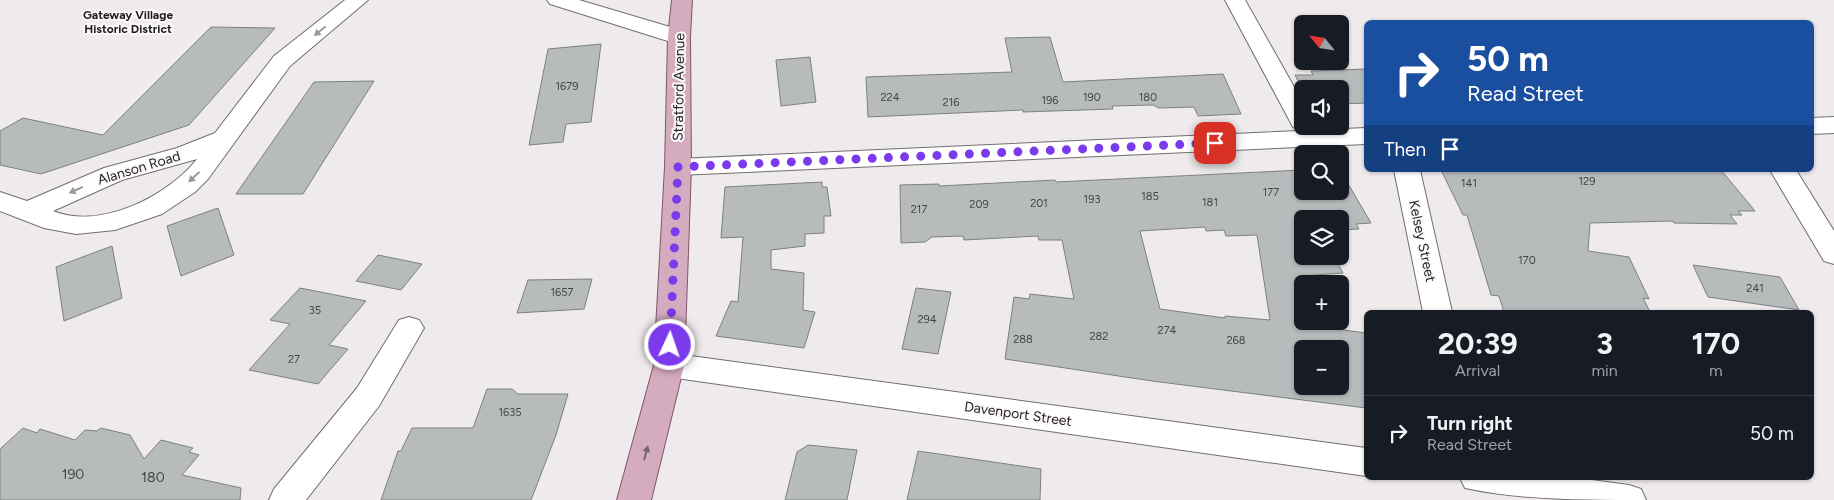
<!DOCTYPE html>
<html lang="en">
<head>
<meta charset="utf-8">
<style>
	:root { --surface:#171b24; --page:#242831; --text:#f1f3f6; --muted:#9ea1a6; --line:#363941 }
	body { margin:0; font-family:Figtree,sans-serif; background:var(--page); color:var(--text); height:100vh; display:flex; flex-direction:column; font-size:19px; white-space:nowrap }
	* { box-sizing:border-box; margin:0 }
	p { font-size:16px; color:var(--muted) }
	.icon { flex:none; width:28px; height:28px; fill:none; stroke:currentColor; stroke-width:2; stroke-linecap:round; stroke-linejoin:round }
	.map { position:relative; flex:1; overflow:hidden }
	.sheet { position:absolute; left:1364px; top:310px; width:450px; height:170px; display:flex; flex-direction:column; background:var(--surface); border-radius:8px; box-shadow:0 1px 4px #0004 }
	.sheet>* { flex:none }
	.guide { position:absolute; left:1364px; top:20px; width:450px; height:152px; border-radius:8px; box-shadow:0 1px 4px #0004; background:#1a4fa0; color:#fff; overflow:hidden }
	.needle { width:32px; rotate:300deg }
	.fabs { position:absolute; left:1294px; top:15px; display:grid; gap:10px }
	.fabs a { display:grid; place-items:center; width:55px; height:55px; border-radius:8px; background:var(--surface); box-shadow:0 1px 4px #0004; font-size:25px }
	.pin { position:absolute; display:grid; place-items:center; width:42px; height:42px; color:#fff; margin:-21px; border-radius:10px; box-shadow:0 2px 8px #0006 }
	.me { position:absolute; width:55px; margin:-28px; rotate:3deg; stroke-linejoin:round; filter:drop-shadow(0 0 4px #0008) }
	.turn { display:flex; align-items:center; gap:18px; height:105px; padding:0 20px; font-size:22px }
	.turn .icon { width:65px; height:65px; stroke-width:2.5 }
	.turn b { display:block; font-size:35px; line-height:42px }
	.then { display:flex; align-items:center; height:48px; padding:0 20px; background:#0003; gap:10px; font-size:19px }
	.eta { display:flex; justify-content:space-evenly; align-items:center; height:85px; text-align:center }
	.eta b { font-size:30px; font-weight:700; line-height:35px }
	ul { padding:0; list-style:none }
	li { display:flex; align-items:center; gap:15px; height:75px; padding:0 20px; border-top:1px solid var(--line) }
	li div { flex:1 }
	li b { display:block; font-size:19px }
	li em { font-style:normal }
	.map>svg:first-child { display:block }
	.building { fill:#b7bbbc; stroke:#7c8081; fill-rule:evenodd }
	.lines { fill:none; stroke-linecap:round; stroke-linejoin:round }
	.minor-casing { stroke:#716e6f; stroke-width:2 }
	.major-casing { stroke:#82556b; stroke-width:2 }
	.minor { fill:#fff; fill-rule:evenodd }
	.major { fill:#d4abbf; fill-rule:evenodd }
	.oneway { fill:#9a9a9a }
	.oneway2 { fill:#7a646e }
	.route { stroke:#7c3aed; stroke-width:9; stroke-dasharray:0 16.2 }
	.labels { text-anchor:middle; dominant-baseline:central; stroke-width:4; stroke-linejoin:round; paint-order:stroke }
	.number-label { font-size:11px; fill:#454546 }
	.far-neighbourhood-label { font-size:12px; font-weight:bold; fill:#1f1e1e; stroke:#fdf9fa }
	.street-label { font-size:14px; fill:#1f1e1e; stroke:#fdf9fa }
	.near-number-label { font-size:14px; fill:#454546 }
</style>
</head>
<body>
<div class="map">
<svg width="1834" height="500" viewBox="0 0 1834 500">
	<rect width="100%" height="100%" fill="#efebed"/>
	<path class="building" d="M211,27L275,28L189,125L41,174L0,165V131L23,118L103,135Z
		M1050,37L1063,82L1223,74L1241,114L1198,116L1194,107L1159,108L1153,105L1112,106L1113,109L1023,112V110L868,117L866,77L1012,72L1005,38Z
		M601,44L591,122L566,124L563,142L529,145L548,49Z
		M810,57L816,102L781,106L776,60Z
		M1366,69V103L1340,104V89H1302L1295,75H1313L1311,71Z
		M374,81L303,194H236L314,82Z
		M1302,170V191H1340V175H1343L1371,223L1356,224L1359,229L1340,230V219H1302V256H1334L1343,273L1302,276V324L1366,333V408L1152,381L1005,359L1014,297L1029,299L1030,294L1074,299L1062,240H1039L1038,236L964,240L963,236L932,237L925,242L901,243L900,185L939,184V186L1055,180L1056,182ZM1205,227L1206,231L1224,230L1226,236L1257,235L1270,320L1225,316V318L1160,309L1140,231ZM1302,349H1340V386H1302Z
		M1441,170H1721L1755,211H1738L1742,215H1730L1737,224L1674,223L1673,221L1590,223L1588,251L1629,257L1649,299L1643,298L1650,312H1504L1499,296L1491,295L1467,215H1463Z
		M822,182V187H827L831,216H824V233L805,234V246L771,250V269L804,273L803,310L815,312L804,348L716,336L731,301L738,302L743,237L721,238L725,187Z
		M218,208L234,255L181,276L167,226Z
		M112,246L122,298L64,321L56,267Z
		M378,255L422,264L401,290L356,281Z
		M1693,265L1780,277L1799,310L1708,297Z
		M592,279L584,309L517,313L528,280Z
		M300,288L366,301L329,345L348,349L318,384L249,370L290,324L270,320Z
		M916,288L951,292L938,354L902,349Z
		M487,389H512L518,394H568L556,435L531,500H381L398,451H401L412,428H473Z
		M23,428L37,433L40,429L75,440L85,430L97,431L101,428L130,435L144,459L161,440L193,448L189,452L199,455L182,475L241,488L240,500H0V449Z
		M808,445L857,450L847,500H785L797,452Z
		M918,451L1041,469L1040,500H907Z"/>
	<g class="lines">
		<g class="minor-casing">
			<path id="minor" d="M345,0H368L290,66L208,179L195,192L162,214L115,230L76,234L44,228L0,211V192L27,201L104,168L177,148L215,133L274,56ZM197,159C167,197 100,230 53,211L122,180Z
				M547,0H579L687,32L690,37L687,42L679,44L671,42L550,4Z
				M1225,0H1245L1302,101V126L1311,127L1302,130L1293,127Z
				M1834,117V133L1811,134V118Z
				M1366,128V144L678,175L669,173L665,167L669,161L678,159Z
				M1394,170H1420L1452,312H1423Z
				M1770,170H1796L1834,231V264L1824,261Z
				M409,317L419,320L424,328L379,406L306,500H269L274,489L357,388L399,320Z
				M669,353L1366,448V476L669,377L658,374L654,365L658,356Z
				M1460,478H1577L1629,485L1641,489L1646,500C1589,500 1519,500 1465,488Z"/>
		</g>
		<g class="major-casing">
			<path id="major" d="M672,0H692L690,37L691,167L684,365L651,500H617L654,365L665,167L668,37Z"/>
		</g>
		<use href="#minor" class="minor"/>
		<use href="#major" class="major"/>
	</g>
	<defs><path id="oneway-solid" d="M-6-.8H1V-3.2L6.5 0L1 3.2V.8H-6Z" transform="scale(1.25)"/></defs>
	<g class="oneway">
		<use href="#oneway-solid" transform="translate(320 31) rotate(141)"/>
		<use href="#oneway-solid" transform="translate(194 177) rotate(137)"/>
		<use href="#oneway-solid" transform="translate(76 190) rotate(156)"/>
	</g>
	<use class="oneway2" href="#oneway-solid" transform="translate(646 453) rotate(-75)"/>
	<g class="lines">
		<path class="route" d="M670,345L678,167L1215,143"/>
	</g>
	<g class="labels">
		<g class="number-label">
			<text x="567" y="86">1679</text>
			<text x="890" y="97">224</text>
			<text x="1092" y="97">190</text>
			<text x="1148" y="97">180</text>
			<text x="1050" y="100">196</text>
			<text x="951" y="102">216</text>
			<text x="1587" y="181">129</text>
			<text x="1469" y="183">141</text>
			<text x="1271" y="192">177</text>
			<text x="1150" y="196">185</text>
			<text x="1092" y="199">193</text>
			<text x="1210" y="202">181</text>
			<text x="1039" y="203">201</text>
			<text x="979" y="204">209</text>
			<text x="919" y="209">217</text>
			<text x="1527" y="260">170</text>
			<text x="1755" y="288">241</text>
			<text x="562" y="292">1657</text>
			<text x="315" y="310">35</text>
			<text x="927" y="319">294</text>
			<text x="1167" y="330">274</text>
			<text x="1099" y="336">282</text>
			<text x="1023" y="339">288</text>
			<text x="1236" y="340">268</text>
			<text x="294" y="359">27</text>
			<text x="510" y="412">1635</text>
		</g>
		<g class="far-neighbourhood-label">
			<text x="128" y="15">Gateway Village<tspan x="128" dy="14">Historic District</tspan></text>
		</g>
		<g class="street-label">
			<text transform="translate(679 87) rotate(-89)">Stratford Avenue</text>
			<text transform="translate(139 168) rotate(-17)">Alanson Road</text>
			<text transform="translate(1422 241) rotate(78)">Kelsey Street</text>
			<text transform="translate(1018 414) rotate(8)">Davenport Street</text>
		</g>
		<g class="near-number-label">
			<text x="73" y="474">190</text>
			<text x="153" y="477">180</text>
		</g>
	</g>
</svg>
<div class="fabs">
<a><svg class="needle" viewBox="-14 -14 28 28"><path d="M0-13l5 13h-10z" fill="#e53935"/><path d="M0 13l5-13h-10z" fill="#9ea1a6"/></svg></a>
<a><svg class="icon" aria-label="sound" viewBox="0 0 24 24"><path d="M4 9h4l5-4v14l-5-4H4zM17 9q2 3 0 6"/></svg></a>
<a><svg class="icon" aria-label="search" viewBox="0 0 24 24"><circle cx="10" cy="10" r="6"/><path d="M15 15l6 6"/></svg></a>
<a><svg class="icon" aria-label="layers" viewBox="0 0 24 24"><path d="M12 4l9 5-9 5-9-5zM3 14l9 5 9-5"/></svg></a>
<a>+</a>
<a>−</a>
</div>
<div class="pin" style="left:1215px;top:143px;background:#d93025"><svg class="icon" aria-label="arrive" viewBox="0 0 24 24"><path d="M6 21V4h12l-3 4 3 4H6"/></svg></div>
<svg class="me" style="left:670px;top:345px" viewBox="-20 -20 40 40"><circle r="17" fill="#7c3aed" stroke="#fff" stroke-width="3"/><path d="M0-11L8 9 0 5-8 9z" fill="#fff"/></svg>
<div class="guide">
<div class="turn"><svg class="icon" aria-label="right" viewBox="0 0 24 24"><path d="M7 20v-9h11M14 6l5 5-5 5"/></svg><div><b>50 m</b>Read Street</div></div>
<div class="then">Then<svg class="icon" aria-label="arrive" viewBox="0 0 24 24"><path d="M6 21V4h12l-3 4 3 4H6"/></svg></div>
</div>
<section class="sheet">
<div class="eta">
<div><b>20:39</b><p>Arrival</p></div>
<div><b>3</b><p>min</p></div>
<div><b>170</b><p>m</p></div>
</div>
<ul>
<li><svg class="icon" aria-label="right" viewBox="0 0 24 24"><path d="M7 20v-9h11M14 6l5 5-5 5"/></svg><div><b>Turn right</b><p>Read Street</p></div><em>50 m</em></li>
</ul>
</section>
</div>
</body>
</html>
